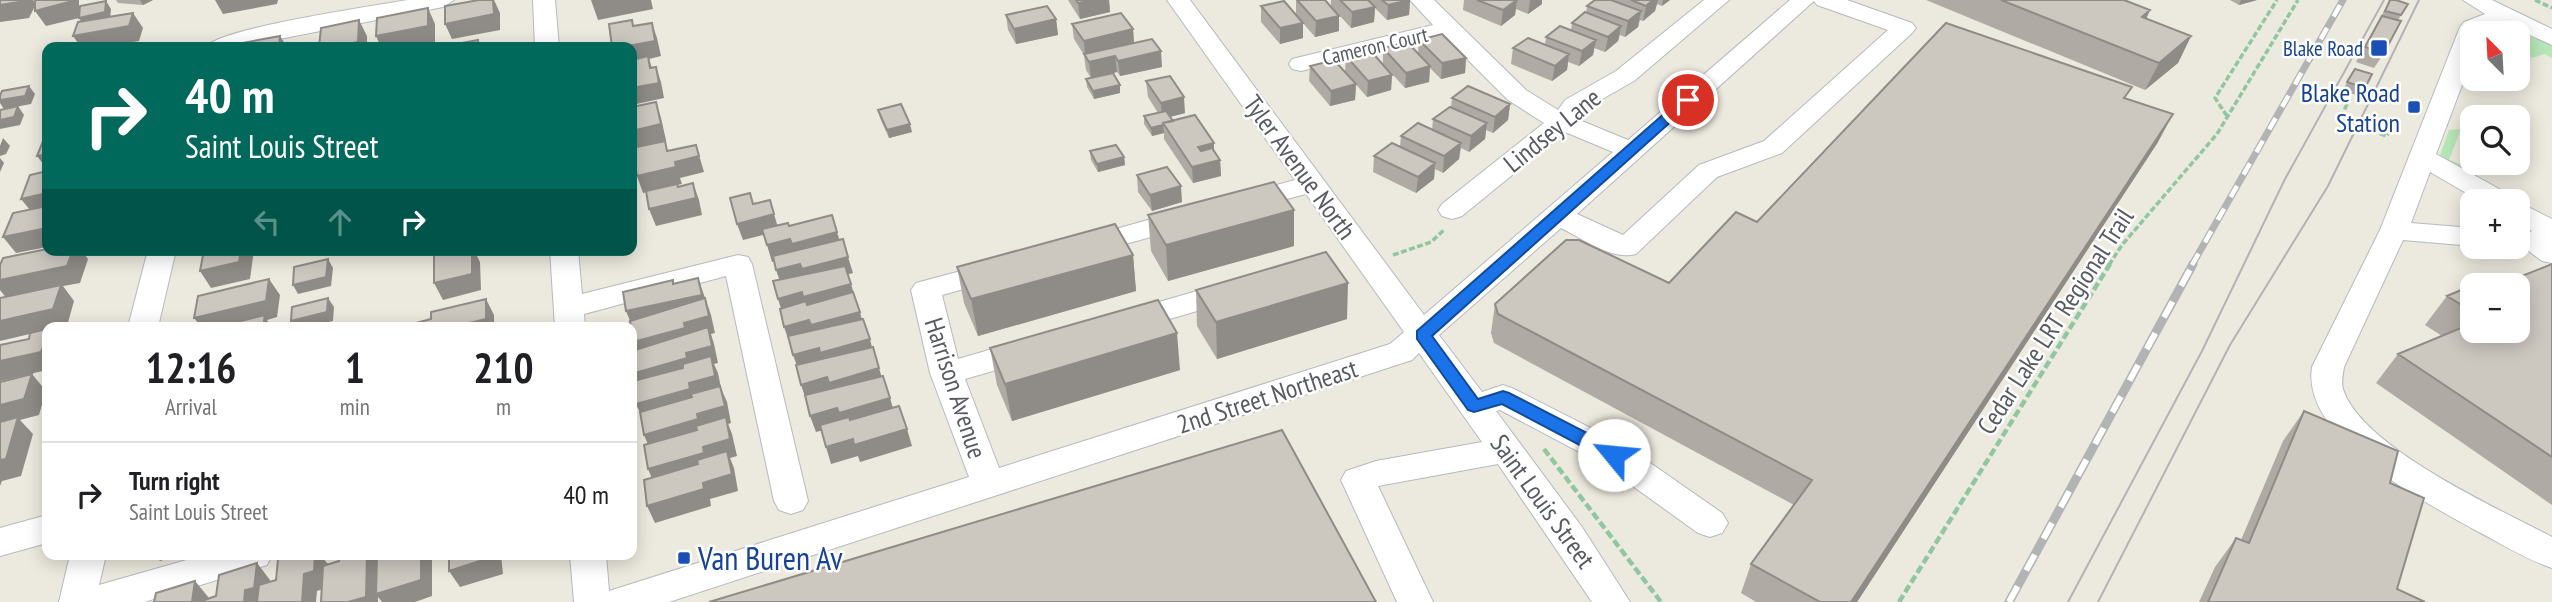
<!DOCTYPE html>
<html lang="en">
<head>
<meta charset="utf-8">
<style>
	:root { --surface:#fff; --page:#f2f2f2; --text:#202124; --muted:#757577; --line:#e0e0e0 }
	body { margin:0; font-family:"PT Sans Narrow",sans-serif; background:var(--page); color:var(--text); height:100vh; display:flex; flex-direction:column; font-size:26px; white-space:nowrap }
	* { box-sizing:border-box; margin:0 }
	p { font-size:23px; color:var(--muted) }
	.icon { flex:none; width:38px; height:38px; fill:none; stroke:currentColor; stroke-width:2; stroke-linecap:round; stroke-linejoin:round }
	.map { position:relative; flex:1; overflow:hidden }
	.drawer { position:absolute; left:42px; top:322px; width:595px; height:238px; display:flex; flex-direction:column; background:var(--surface); border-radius:14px; box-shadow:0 4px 18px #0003 }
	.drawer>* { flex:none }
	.top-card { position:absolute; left:42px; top:42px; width:595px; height:214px; border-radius:14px; box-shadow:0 4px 18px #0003; background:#00695c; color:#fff; overflow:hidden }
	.needle { width:46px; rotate:336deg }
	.fabs { position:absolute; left:2460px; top:21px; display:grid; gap:14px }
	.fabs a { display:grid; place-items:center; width:70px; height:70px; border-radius:14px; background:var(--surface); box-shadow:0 4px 18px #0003; font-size:35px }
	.pin { position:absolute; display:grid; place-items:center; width:60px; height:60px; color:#fff; margin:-30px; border:4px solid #fff; border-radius:50%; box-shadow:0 2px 7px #0007 }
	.me { position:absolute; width:77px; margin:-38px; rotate:298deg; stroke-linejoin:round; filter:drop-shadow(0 0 5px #0008) }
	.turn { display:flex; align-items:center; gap:24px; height:147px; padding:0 28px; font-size:32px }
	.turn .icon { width:91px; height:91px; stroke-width:2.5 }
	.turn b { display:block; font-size:49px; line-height:60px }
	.lanes { display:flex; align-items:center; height:66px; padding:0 28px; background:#0003; justify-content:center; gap:35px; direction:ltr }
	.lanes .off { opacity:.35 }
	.eta { display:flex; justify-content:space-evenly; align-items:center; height:119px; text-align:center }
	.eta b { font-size:42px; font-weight:600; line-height:49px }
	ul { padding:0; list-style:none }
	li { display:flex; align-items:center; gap:21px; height:105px; padding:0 28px; border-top:2px solid var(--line) }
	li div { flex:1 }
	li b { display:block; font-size:26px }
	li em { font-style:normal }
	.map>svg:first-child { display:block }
	.green { fill:#b7e7b7 }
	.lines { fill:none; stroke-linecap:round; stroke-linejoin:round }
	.minor-casing { stroke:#b6b9bf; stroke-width:2 }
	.path-far1 { stroke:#90c7a0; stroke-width:3.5; stroke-dasharray:6 2.5; stroke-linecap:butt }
	.path { stroke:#90c7a0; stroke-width:4.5; stroke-dasharray:8 3.5; stroke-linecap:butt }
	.minor { fill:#fff; fill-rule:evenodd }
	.tram { stroke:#b2b3b4; stroke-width:2 }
	.rail-far1-casing { stroke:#b2b3b4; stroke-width:7 }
	.rail-casing { stroke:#b2b3b4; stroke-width:9 }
	.rail-far1 { stroke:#fff; stroke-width:4.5; stroke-dasharray:13; stroke-linecap:butt }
	.rail { stroke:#fff; stroke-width:6; stroke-dasharray:18; stroke-linecap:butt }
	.wall { fill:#afaba4 }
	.shaded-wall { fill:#8f8b86 }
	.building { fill:#ccc7bf; stroke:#8f8b86; stroke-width:2 }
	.route { fill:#1a73e8; stroke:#114b97; stroke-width:2 }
	.transit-dot { fill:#1a4fb4; stroke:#fff; stroke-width:2.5 }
	.labels { text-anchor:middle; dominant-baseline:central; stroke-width:5; stroke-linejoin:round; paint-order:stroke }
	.far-street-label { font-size:21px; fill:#575b61; stroke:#fff }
	.far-transit-label { font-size:21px; fill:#164399; stroke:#fff; text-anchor:end }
	.transit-label { font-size:26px; fill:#164399; stroke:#fff; text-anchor:end }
	.street-label { font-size:26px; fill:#575b61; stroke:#fff }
	.near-transit-label { font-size:32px; fill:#164399; stroke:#fff; text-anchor:start }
</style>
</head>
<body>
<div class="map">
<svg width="2552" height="602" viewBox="0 0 2552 602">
	<rect width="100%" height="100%" fill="#ece9de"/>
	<path class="green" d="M2500,29L2519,32L2552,45V58L2545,54L2532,58L2518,55V33H2489Z
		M2461,129L2449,160L2483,172L2468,173L2440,155L2449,130Z"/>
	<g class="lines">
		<g class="minor-casing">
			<path id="minor" d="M407,0H454L443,7L239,47H206C219,28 375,6 407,0Z
				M533,0H555L559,47H535Z
				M1167,0H1190L1424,315L1613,152L1565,132L1462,216L1452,219L1442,216L1438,210L1442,204L1544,123L1508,100L1444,36L1301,71L1292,69L1289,64L1292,59L1433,25L1410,0H1434L1526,90L1558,110L1565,100L1616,71L1704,0H1729L1634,81L1583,110L1577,119L1628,140L1790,0H1847L1912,23L1916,28L1912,33L1782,153L1717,177L1636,254C1612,261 1582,238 1561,228L1439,335L1482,392L1503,385L1514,389L1626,446L1722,513L1728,523L1722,533L1710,537L1698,533L1602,464L1500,410L1496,411L1582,527L1630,602H1592L1498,464L1378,486L1433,602H1397L1341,480L1346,471L1376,461L1482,442L1419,353L1412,360L669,602H574L570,555H606L609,591L969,477L930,373L911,290L916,283L998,261L1008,263L1013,270L1008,277L942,295L958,359L1030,338L1041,341L1045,349L1041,357L965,379L999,468L1390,344L1404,332L1306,194L1242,211L1232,209L1228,203L1232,197L1295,180ZM1814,1L1817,5L1888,30L1764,141L1699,165L1623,235L1577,214Z
				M2463,0H2492L2552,29V45L2503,23L2481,33H2473V56L2436,154L2510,195L2514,201H2480L2430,172L2411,223L2473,228V246L2403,240L2344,367C2343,374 2341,382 2343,389C2361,447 2499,509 2552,537V568C2525,559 2500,543 2475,530C2423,501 2301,438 2312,367L2380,230L2460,27L2464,22L2485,14Z
				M2518,202L2552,219V263L2542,261L2518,243L2522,236L2532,231L2518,223Z
				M1187,209L1197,212L1201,218L1197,224L1083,256L1073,253L1069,247L1073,241Z
				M148,250H176L158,327H128Z
				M550,250H578L582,294L738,255L748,257L752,264L808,501L803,510L791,514L779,510L774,501L726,276L584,314L585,327H555Z
				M1235,280L1245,283L1250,290L1245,297L1125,332L1114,329L1110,322L1114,315Z
				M47,515V543L0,556V528Z
				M70,555H106L99,585L204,555H272L267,565L144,602H59Z"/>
		</g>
		<path class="path-far1" d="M2535,0L2552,8
			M2347,104L2340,120L2387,136L2391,127
			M2227,116L2215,98L2277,0
			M1393,255L1431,242L1444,230
			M2109,265L2122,245L2217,134L2298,0"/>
		<path class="path" d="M1544,449L1661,602
			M1899,602L2110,264"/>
		<use href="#minor" class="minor"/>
		<path class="tram" d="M2068,602L2202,351L2285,179L2384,0
			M2098,602L2230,345L2328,186L2419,0"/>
		<g class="rail-far1-casing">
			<path id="rail-far1" d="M2192,265L2343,0"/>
		</g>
		<g class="rail-casing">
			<path id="rail" d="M2009,602L2193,264"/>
		</g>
		<use href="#rail-far1" class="rail-far1"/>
		<use href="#rail" class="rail"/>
	</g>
	<path class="wall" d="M116,0H153L143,5L118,3Z
		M1068,0H1109L1110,12L1080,19Z
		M1296,0L1339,31L1315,37L1296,15Z
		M1331,0H1410L1409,15L1387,20L1375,8L1374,22L1351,28L1331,6Z
		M1464,0H1542V4L1528,14L1516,9L1515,15L1501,26L1463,10Z
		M1595,0H1670L1662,6L1657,4L1655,11L1643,21L1640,20L1638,27L1625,37L1620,35L1618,41L1605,52L1594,48L1593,55L1579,66L1568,62L1567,70L1552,81L1511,64L1513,48L1545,44L1546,37L1571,30L1572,23L1586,13L1587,6Z
		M1926,0H2124L2150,10L2146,19L2191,36L2178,63L2145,90Z
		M2230,0H2257L2239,5Z
		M2390,0L2408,4L2398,20L2384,53L2374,68L2356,62Z
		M1261,6L1303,23V38L1280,44L1261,22Z
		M1006,15L1056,19L1058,35L1016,44L1008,30Z
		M1072,24L1133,29L1134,43L1162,67L1120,76L1117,72L1100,76L1120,93L1094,99L1087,87L1086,79L1091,78L1086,70L1084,55L1074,39Z
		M1419,40L1466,58L1465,73L1441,79L1430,68L1429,82L1405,88L1383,64V48L1418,53Z
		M1346,56L1392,75L1391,90L1367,97L1345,72Z
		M1310,66L1356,84L1355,100L1330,106L1309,81Z
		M2355,69L2372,74L2360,96L2342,91Z
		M1146,81L1185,113L1170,117L1173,121L1214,143V150L1220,160L1221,176L1193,183L1164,139V133L1152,136L1144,124V116L1158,113L1148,97Z
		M1452,98L1510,104L1508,120L1493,133L1486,130L1485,139L1469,152L1461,148L1459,159L1443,173L1435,169L1434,179L1416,193L1373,172L1374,156L1400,147L1401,136L1432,130L1433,119L1451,107Z
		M2126,98L2158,142L1857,602H1756L1741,593L1751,564L1794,505L1494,343L1491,333L1495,304L1669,283L1757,222Z
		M878,110L912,132L889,138L880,118Z
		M1090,151L1124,157L1125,165L1098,172L1091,160Z
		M1137,175L1182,202L1152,211L1138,192Z
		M1148,215L1294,246L1168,281L1151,251Z
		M1133,255L1136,291L978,336L964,303L957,267Z
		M2552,264V505L2376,383L2398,354L2442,336L2425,325L2447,296L2473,285V331H2518L2502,284Z
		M1196,290L1347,319L1217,359L1197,326Z
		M990,348L1180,370L1012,421L997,385Z
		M2304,411L2390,483L2397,589L2425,602H2199L2215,567L2236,538L2241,540L2283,441Z"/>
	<path class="shaded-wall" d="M20,0H33L36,4L29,18L0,22V5Z
		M69,0H79V18L46,26L35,11Z
		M140,0H153L143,5Z
		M215,0H278L277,4L223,14Z
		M493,0H494L500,13V30L452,39L445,24Z
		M591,0H651L653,9L598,20Z
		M1095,0H1109L1110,12L1080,19L1078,3Z
		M1410,0L1409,15L1387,20L1388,5Z
		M1517,0L1515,15L1501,26L1503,10Z
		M1530,0H1542V4L1528,14Z
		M1653,0H1658L1655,11L1643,21L1646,6Z
		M1663,0H1670L1662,6Z
		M2241,0H2257L2239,5Z
		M106,1L111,9L110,20L84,26L79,18Z
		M1375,7L1374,22L1351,28L1352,12Z
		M428,8L435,24V42L407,47H381L376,36Z
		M2150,10L2138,37L2142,17Z
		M1641,11L1638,27L1625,37L1628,21Z
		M133,13L143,28L139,41L105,47H81L73,36Z
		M1339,16V31L1315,37L1316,21Z
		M1056,19L1058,35L1016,44L1014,29Z
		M359,20L367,36V47H333Z
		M652,23L657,38L661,56L649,59L653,72L656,67L661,82L664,98L632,105V47H622Z
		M1303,23V38L1280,44V28Z
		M1621,26L1618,41L1605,52L1608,37Z
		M1133,29L1134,44L1085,56L1084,41Z
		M280,36L287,47H279Z
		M2191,36L2178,63L2145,90L2159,63Z
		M1596,40L1593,55L1579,66L1582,51Z
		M1161,51L1162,67L1120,76L1118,61Z
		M1569,54L1567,70L1552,81L1555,66Z
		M1115,56L1117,72L1091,78L1089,62Z
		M1466,58L1465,73L1441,79L1442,63Z
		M1430,66L1429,82L1405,88L1406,73Z
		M1392,75L1391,90L1367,97L1368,81Z
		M1356,84L1355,100L1330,106L1331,91Z
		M1120,85V93L1094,99L1093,91Z
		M29,86L35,94L31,104L4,109L0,103V100Z
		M1184,97L1185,113L1162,119L1161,103Z
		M656,102L661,118L666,140L632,148V131Z
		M1510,104L1508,120L1493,133L1495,117Z
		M18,106L24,115L20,125L0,129V120Z
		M2173,114L2158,142L1857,602H1851Z
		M1487,123L1485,139L1469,152L1471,136Z
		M910,124L912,132L889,138L887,130Z
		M1163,125L1164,133L1152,136L1151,128Z
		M3,138L10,146L6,154L0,156V146Z
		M1214,143V159L1199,163L1198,147Z
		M1461,143L1459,159L1443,173L1444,156Z
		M696,145L704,172L680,178L682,184L677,185L683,201L693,183L699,200L702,215L656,226L649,209L677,185L643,193L637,176L675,162Z
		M47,154V169L37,156Z
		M1124,157L1125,165L1098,172L1097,164Z
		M0,158L4,163L0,172Z
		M1220,160L1221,176L1193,183L1192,167Z
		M1435,163L1434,179L1416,193L1418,177Z
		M1181,186L1182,202L1152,211L1150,195Z
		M47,193V212L34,215L21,199Z
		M1294,210V246L1168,281L1166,245Z
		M774,214L779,231L743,240L737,224Z
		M47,228V247L16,253L3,237Z
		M837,232L842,248L795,256L772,262L767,245L790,239Z
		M73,250H81L88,259L80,283L63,286L74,301L67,326L60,327H47V330L0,341V321L7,299L0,290V280Z
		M241,250H254L250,279L211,288L200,271Z
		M472,250H474L480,262L481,290L443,300L434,283Z
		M1133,255L1136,291L978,336L971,299Z
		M848,257L853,273L807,285L782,287L776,270L800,264Z
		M328,259L333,268L331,286L298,294L293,285Z
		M698,278L711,315L715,333L711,334L714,344L718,363L714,364L718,373L722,393L644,421L636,404L642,389L635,373L640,358L633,342V328L626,311L673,284V280L679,296Z
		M269,279L280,295L277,317L267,320L272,327H201L194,318Z
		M1348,283L1347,319L1217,359L1216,322Z
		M851,284L856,301L783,315L778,299L802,292Z
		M328,298L334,307L333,321L307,327H295L291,321Z
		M486,299L494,315V327H452Z
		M860,312L864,328L790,344L784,327L809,320Z
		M1177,333L1180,370L1012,421L1005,384Z
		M47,335V370L0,381V361Z
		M870,339L874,356L799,371L793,355L819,348Z
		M879,368L884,385L807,402L801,385L827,377Z
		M32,374L46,391L39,415L20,420L33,434L21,476L2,481L0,486V405Z
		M720,386L727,402L731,423L728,424L732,434L737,456L730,458L734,468L738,491L710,499L711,506L655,523L647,506L655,486L648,469L651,452L644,435L697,414Z
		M890,398L895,415L842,425L816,432L810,416L837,408Z
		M907,429L912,446L860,462L858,456L831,464L826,447L853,439Z
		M155,555H180L160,561Z
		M315,555H320L328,564L326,588L317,591L316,602H302L304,574Z
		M367,555H437L432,556V596L415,602H382L378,597V602H348Z
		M492,555H501L503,574L460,587L449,571Z
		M257,563L270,580L268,602H244L245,590Z
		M195,581L209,598V602H192Z"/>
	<path class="building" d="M0,0H20L19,2L0,5Z
		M35,0H69V2L35,11Z
		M479,0H493L494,14L445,24V6Z
		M1076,0H1095L1078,3Z
		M1297,0H1325L1339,16L1316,21Z
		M1340,0H1368L1375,7L1352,12Z
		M1382,0H1410L1388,5Z
		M1477,0H1517L1503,10Z
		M1595,0H1611L1641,11L1628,21L1587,6Z
		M1631,0H1653L1646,6Z
		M2001,0H2124L2150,10L2142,17L2191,36L2159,63Z
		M2390,0H2396L2408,4L2401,15L2385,11Z
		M106,1L105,12L79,18L80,6Z
		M1284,1L1303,23L1280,28L1261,6Z
		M1047,6L1056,19L1014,29L1006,15Z
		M428,8V26L376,36L377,18Z
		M1585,12L1621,26L1608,37L1572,23Z
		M133,13L129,26L73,36L78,22Z
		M1121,13L1133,29L1084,41L1072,24Z
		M2382,16L2401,21L2384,53L2365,47Z
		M359,20L358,42L333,47H319L321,28Z
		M632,20L633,26L652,23L655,41L622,47H612L609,24Z
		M1946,23L2132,87L2124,98L2173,114L1851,602H1820L1751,564L1812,480L1498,314L1495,304L1566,240H1579L1669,283L1736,212L1757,222Z
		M1560,26L1596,40L1582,51L1546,37Z
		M1442,34L1466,58L1442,63L1419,40Z
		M280,36L279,47H241L242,43Z
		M1528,38L1569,54L1555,66L1513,48Z
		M1152,39L1161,51L1118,61L1115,56L1089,62L1084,54Z
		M478,40V47H440Z
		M1407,42L1430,66L1406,73L1383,48Z
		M1370,50L1392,75L1368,81L1346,56Z
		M648,56L650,68L656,67L659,83L632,88V60Z
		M1334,60L1356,84L1331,91L1310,66Z
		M2355,69L2372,74L2365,88L2347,82Z
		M1113,73L1120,85L1093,91L1086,79Z
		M1170,76L1184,97L1161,103L1146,81Z
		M29,86L25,96L0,100V96L2,91Z
		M1468,86L1510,104L1495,117L1452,98Z
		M656,102L661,124L632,131V107Z
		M901,104L910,124L887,130L878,110Z
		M18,106L14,117L0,120V110Z
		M1450,107L1487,123L1471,136L1433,119Z
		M1166,111L1173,121L1163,123V125L1151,128L1144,116Z
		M1195,115L1214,143L1198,147L1201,151L1212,148L1220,160L1192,167L1163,123Z
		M1418,123L1461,143L1444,156L1401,136Z
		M46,134H47V154L37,156Z
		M665,141L667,151L696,145L699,156L675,162L676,167L637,176L632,148Z
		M1392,143L1435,163L1418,177L1374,156Z
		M1116,145L1124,157L1097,164L1090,151Z
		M1167,167L1181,186L1150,195L1137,175Z
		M47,171V193L21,199L30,175Z
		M1274,182L1294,210L1166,245L1148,215Z
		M693,183L696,198L649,209L646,191L677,184L678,187Z
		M750,193L753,204L770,200L774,214L737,224L730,198Z
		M47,206V228L3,237L13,213Z
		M832,215L837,232L792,244L790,239L767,245L762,229L788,223L789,226Z
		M1115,224L1133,255L971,299L957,267Z
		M843,239L848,257L802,269L800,264L776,270L773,256Z
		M47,249V250H73L67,266L0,280V265L3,258Z
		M204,250H241L239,262L200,271Z
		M451,250H472V274L434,283V254Z
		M1326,252L1348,283L1216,322L1196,290Z
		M328,259L326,277L293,285L294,267Z
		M2552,264V457L2398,354L2473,323V331H2518V285H2473L2492,278L2502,284Z
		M845,266L851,284L803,297L802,292L778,299L773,281Z
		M698,278L702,295L626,311L623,292L673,280V284Z
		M269,279L266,301L194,318L198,296Z
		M61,285L53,309L0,321V298Z
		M2473,285V312L2447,296Z
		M853,292L860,312L811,325L809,320L784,327L780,309L806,301L807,305Z
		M328,298L327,312L291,321L292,307Z
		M705,298L709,316L684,323L685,328L633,342L630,321Z
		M486,299V319L452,327H405V326L431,319V312Z
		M1158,300L1177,333L1005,384L990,348Z
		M265,315L263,327H217Z
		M863,319L870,339L820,353L819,348L793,355L788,336Z
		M708,327L712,346L686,353L687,358L635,373L632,351Z
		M47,329V335L41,352L0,361V345L29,339L30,333Z
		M873,347L879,368L829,383L827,377L801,385L796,365Z
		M711,356L715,376L689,383L690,389L636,404L633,381L683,368V364Z
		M32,374L24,399L0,405V382Z
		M883,376L890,398L839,413L837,408L810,416L805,395Z
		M720,386L725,406L697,414L698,419L644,435L640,412L692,397L691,394Z
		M899,406L907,429L854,445L853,439L826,447L820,425L849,417L850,420Z
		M2304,411L2398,451L2390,483L2424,498L2397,589L2425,602H2208L2236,538L2249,543Z
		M18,417L6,459L0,460V422Z
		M726,417L730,439L703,447L704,453L648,469L644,445L697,430L696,426Z
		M1282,430L1376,602H709Z
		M727,451L732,474L703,483L704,489L647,506L644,480L698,464L697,460Z
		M292,555H315L314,571L304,574L302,602H257L259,585L276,580L278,559Z
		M339,555H369H367L366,597L348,602H321L323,566L339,561Z
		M377,555H421V580L376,594Z
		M449,555H492V557L449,571Z
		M257,563L254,588L245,590L244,602H199L216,596L219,575Z
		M195,581L192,602H154L156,593Z"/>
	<path class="route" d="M1683,97L1695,100L1432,336L1478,399L1503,391L1509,393L1620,450L1623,455L1620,460H1608L1502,404L1474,412L1468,410L1417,339V331Z"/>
	<g class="transit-dot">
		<rect x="2370" y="39" width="18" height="18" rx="3.5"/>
		<rect x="2407" y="100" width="14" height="14" rx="3.5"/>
		<rect x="677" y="551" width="14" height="14" rx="3.5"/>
	</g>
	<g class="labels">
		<g class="far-street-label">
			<text transform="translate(1375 46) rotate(-13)">Cameron Court</text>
		</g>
		<g class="far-transit-label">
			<text x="2363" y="48">Blake Road</text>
		</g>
		<g class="transit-label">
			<text x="2400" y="92">Blake Road<tspan x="2400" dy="30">Station</tspan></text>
		</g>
		<g class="street-label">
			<text transform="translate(1552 130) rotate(-39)">Lindsey Lane</text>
			<text transform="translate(1300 167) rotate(54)">Tyler Avenue North</text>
			<text transform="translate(2055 321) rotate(-57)">Cedar Lake LRT Regional Trail</text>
			<text transform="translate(956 388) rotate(72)">Harrison Avenue</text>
			<text transform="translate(1267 396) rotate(-18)">2nd Street Northeast</text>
			<text transform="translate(1543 501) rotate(54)">Saint Louis Street</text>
		</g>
		<g class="near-transit-label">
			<text x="698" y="558">Van Buren Av</text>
		</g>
	</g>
</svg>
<div class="fabs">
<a><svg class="needle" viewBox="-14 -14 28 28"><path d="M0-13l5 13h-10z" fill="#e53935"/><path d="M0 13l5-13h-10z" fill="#757577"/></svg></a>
<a><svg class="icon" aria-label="search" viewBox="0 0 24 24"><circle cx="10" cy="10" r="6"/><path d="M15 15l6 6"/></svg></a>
<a>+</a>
<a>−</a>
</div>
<div class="pin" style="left:1688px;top:100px;background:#d93025"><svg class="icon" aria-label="arrive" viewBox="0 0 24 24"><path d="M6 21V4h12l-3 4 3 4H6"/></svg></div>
<svg class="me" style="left:1614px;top:455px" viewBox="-20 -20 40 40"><circle r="19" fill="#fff"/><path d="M0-13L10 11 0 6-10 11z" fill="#1a73e8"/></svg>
<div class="top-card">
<div class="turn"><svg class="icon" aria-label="right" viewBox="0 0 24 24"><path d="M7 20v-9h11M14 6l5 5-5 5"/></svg><div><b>40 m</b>Saint Louis Street</div></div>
<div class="lanes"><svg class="icon off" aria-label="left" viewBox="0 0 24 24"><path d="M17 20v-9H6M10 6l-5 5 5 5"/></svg><svg class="icon off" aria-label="ahead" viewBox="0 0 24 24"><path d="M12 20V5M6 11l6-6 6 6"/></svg><svg class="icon" aria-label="right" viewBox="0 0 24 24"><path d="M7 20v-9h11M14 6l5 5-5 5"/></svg></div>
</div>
<section class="drawer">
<div class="eta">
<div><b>12:16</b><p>Arrival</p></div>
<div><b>1</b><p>min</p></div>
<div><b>210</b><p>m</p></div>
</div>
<ul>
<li><svg class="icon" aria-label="right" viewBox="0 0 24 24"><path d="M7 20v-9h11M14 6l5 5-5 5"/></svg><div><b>Turn right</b><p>Saint Louis Street</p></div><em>40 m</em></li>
</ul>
</section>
</div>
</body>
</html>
